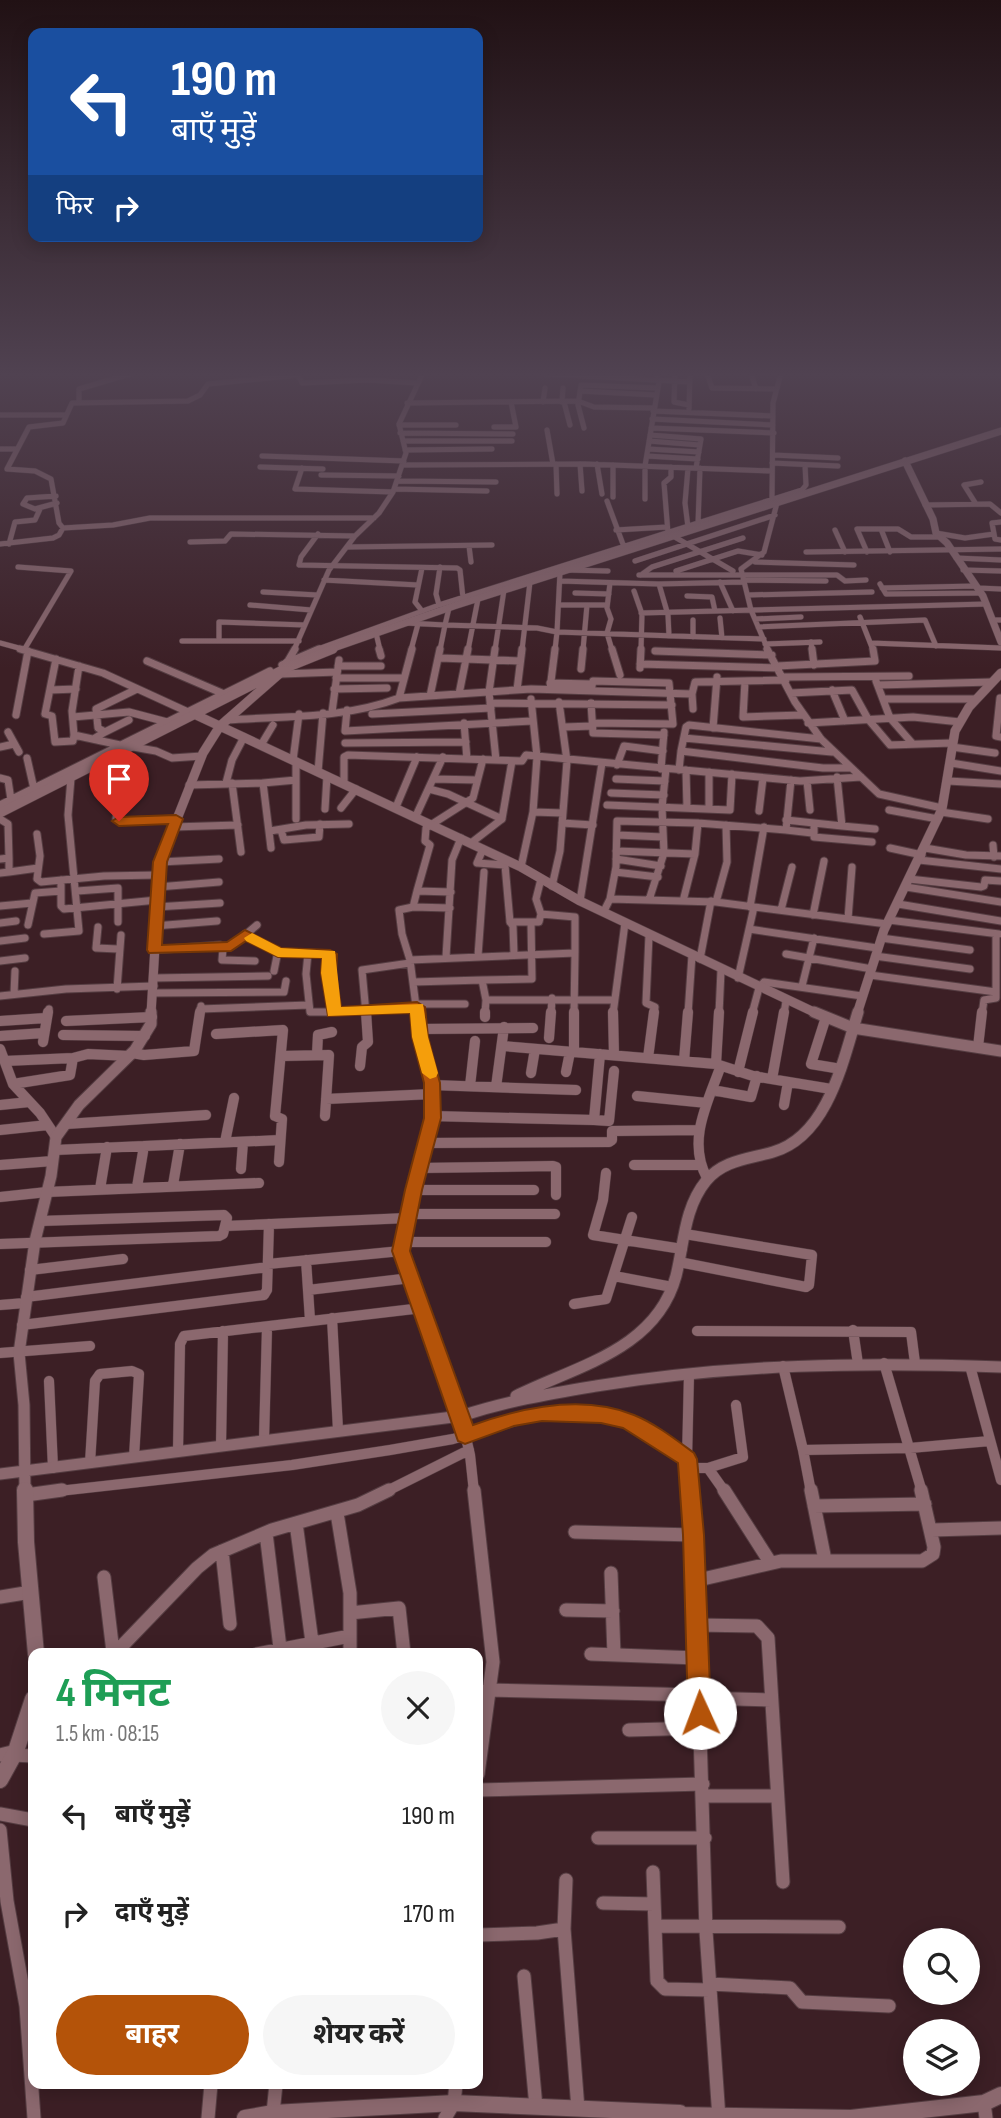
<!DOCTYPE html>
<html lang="hi">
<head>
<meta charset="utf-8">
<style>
	:root { --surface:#fff; --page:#f6f6f6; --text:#222; --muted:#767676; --accent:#b45309 }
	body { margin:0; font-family:"Sofia Sans Condensed","Noto Sans Devanagari",sans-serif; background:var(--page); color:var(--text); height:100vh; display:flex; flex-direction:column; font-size:26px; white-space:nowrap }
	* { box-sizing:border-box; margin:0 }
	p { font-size:23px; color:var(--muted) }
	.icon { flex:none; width:38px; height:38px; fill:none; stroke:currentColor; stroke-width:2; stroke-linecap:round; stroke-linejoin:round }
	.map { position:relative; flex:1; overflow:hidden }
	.panel { position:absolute; left:28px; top:1648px; width:455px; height:441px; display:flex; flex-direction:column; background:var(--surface); border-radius:14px; box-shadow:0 4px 18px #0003 }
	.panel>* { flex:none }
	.hud { position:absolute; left:28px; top:28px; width:455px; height:214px; border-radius:14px; box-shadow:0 4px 18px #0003; background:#1a4fa0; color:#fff; overflow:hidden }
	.controls { position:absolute; left:903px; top:1928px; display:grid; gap:14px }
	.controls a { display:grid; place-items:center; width:77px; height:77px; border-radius:50%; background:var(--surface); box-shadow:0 4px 18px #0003; font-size:35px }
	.pin { position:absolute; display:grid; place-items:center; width:60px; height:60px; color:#fff; margin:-72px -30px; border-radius:50% 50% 50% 0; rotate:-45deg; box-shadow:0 0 7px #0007 }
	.pin .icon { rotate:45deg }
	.me { position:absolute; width:77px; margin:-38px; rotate:358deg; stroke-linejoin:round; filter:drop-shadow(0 0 5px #0008) }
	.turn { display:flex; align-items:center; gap:24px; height:147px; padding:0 28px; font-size:32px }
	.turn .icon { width:91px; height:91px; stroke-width:2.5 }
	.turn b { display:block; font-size:49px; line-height:60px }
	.then { display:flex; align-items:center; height:66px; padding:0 28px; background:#0003; gap:14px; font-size:26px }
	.round { display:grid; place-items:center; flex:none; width:74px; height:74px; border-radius:37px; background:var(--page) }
	.summary { display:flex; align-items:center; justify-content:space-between; height:119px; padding:0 28px }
	h1 { font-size:42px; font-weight:700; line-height:52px; color:#1e9e55 }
	.action { display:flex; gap:14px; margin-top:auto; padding:14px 28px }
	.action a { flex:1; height:80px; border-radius:42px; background:var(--accent); color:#fff; font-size:28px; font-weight:700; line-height:80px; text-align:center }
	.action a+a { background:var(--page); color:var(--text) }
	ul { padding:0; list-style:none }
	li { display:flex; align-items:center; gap:21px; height:98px; padding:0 28px }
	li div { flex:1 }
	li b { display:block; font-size:26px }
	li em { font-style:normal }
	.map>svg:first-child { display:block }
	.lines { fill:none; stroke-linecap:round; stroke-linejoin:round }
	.minor-far3-casing { stroke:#553d42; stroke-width:6 }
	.minor-far2-casing { stroke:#553d42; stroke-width:9 }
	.minor-far1-casing { stroke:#553d42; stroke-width:11 }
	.minor-casing { stroke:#553d42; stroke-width:15 }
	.tertiary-far3-casing { stroke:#553d42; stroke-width:8 }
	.tertiary-far2-casing { stroke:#553d42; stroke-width:10 }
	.tertiary-far1-casing { stroke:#553d42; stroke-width:13 }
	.tertiary-casing { stroke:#553d42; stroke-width:18 }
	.minor-far3 { stroke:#8b686e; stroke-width:5 }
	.minor-far2 { stroke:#8b686e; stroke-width:7 }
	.minor-far1 { stroke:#8b686e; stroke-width:10 }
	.minor { stroke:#8b686e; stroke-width:13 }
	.tertiary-far3 { stroke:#8b686e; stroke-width:7 }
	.tertiary-far2 { stroke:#8b686e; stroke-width:9 }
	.tertiary-far1 { stroke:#8b686e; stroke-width:11 }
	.tertiary { stroke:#8b686e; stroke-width:16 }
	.route { fill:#b45309; stroke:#753606; stroke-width:2 }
	.slow { fill:#f59e0b }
</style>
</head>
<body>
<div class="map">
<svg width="1001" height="2118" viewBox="0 0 1001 2118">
	<rect width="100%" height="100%" fill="#3c1f25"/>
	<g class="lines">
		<g class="minor-far3-casing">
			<path id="minor-far3" d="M533,373L690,382
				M675,373L674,402L689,405
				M707,373L712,388L776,389
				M751,373L756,389
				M580,391L656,395
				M79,402V389L133,373
				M543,402L545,388
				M562,402L563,388
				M564,402L570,425
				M407,403L578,401L594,407L654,408
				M689,409L690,373
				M653,411L773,416
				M0,415H66
				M652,419L773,425
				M399,425H456
				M494,427H516L511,402
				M584,428L578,405L581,385L657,388
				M651,428L774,433
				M547,430L553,464
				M400,433L513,434
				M650,435L701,439L696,468
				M403,441H512
				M649,441L700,445
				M0,449H17
				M648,449L699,452
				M405,450L492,449
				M773,455L838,458
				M262,456L404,461
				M647,456L698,459
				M772,463L838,466
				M556,464L557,494
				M580,464L582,491
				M597,464L602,494
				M403,465L585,464L772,471
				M613,465V497
				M260,467L323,469
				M671,467V477L664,483L668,533L733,571
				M302,468L295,489L393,492
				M688,468L685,503L688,527
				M321,475L399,476
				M397,481L496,482
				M394,489L487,491
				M56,496L27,498L23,504L35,509L57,503
				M645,499V466L659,382L656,373
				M607,501L624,547
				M976,504L964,485L981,482
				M925,505L990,504L1001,513
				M1001,522L992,523L995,539L1001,540
				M698,524L700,468
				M63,528L59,523L51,479L35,471L7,469L29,427L63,423L72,403L188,401L200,395L208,384L298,375L302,383L368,380L417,383
				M881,529L890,552
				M616,530L667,527
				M835,530L845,552
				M936,533L965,538L994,534
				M318,534L301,557L299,565L457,568L460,570L463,598
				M190,542L225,541L231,534L355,536
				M0,544L53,538L59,535L63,528L113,525L150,518H374
				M9,544L15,522L35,520L40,509
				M469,546L471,562
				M347,547L492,545
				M806,552L1001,549
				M867,552L857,529H898L911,537H939
				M956,558L1001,560
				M635,561L775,515
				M755,562L854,565
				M18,567L71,571L24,650
				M422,568L415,602L422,611
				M567,570L608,571
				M963,570L1001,571
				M676,571L738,551L762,555
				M639,575H837L845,581L866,580
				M641,575L652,567L743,538
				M324,580L418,585
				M743,580L826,581
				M560,581L659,584L743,582
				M720,582L733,611
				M610,583L607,608L611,619L607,633L612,650
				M659,584L668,615L669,636
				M880,584L886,594L981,593
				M882,588L976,586
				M978,588L1001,589
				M634,591L642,614L641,650
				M263,592L317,595
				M575,593L609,594
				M748,595L872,592
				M687,596L712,597L715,611
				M250,605L311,610
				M439,605L436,594L440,567
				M559,605H607
				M449,608L445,625L537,628L557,632L560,572
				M641,613L987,604
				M860,617L873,650
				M720,618L722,638
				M755,619L801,617
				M693,620V637
				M994,620H1001
				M406,623L445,625L440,650
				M758,627L925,620L936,646
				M376,633L380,650
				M182,641H299
				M219,641V622L305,625
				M811,642L812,650
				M0,643L26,650
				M871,643L1001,648
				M765,644L820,642
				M294,650L329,570L355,536L379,513L393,492L406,453L399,424L423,373
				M315,650L439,605L802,490L806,485L805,465
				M411,650L418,624
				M468,650L478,599
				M495,650L504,590
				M522,650L530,582
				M555,650L557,632L764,639
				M583,650L587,605
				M768,650L751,610L741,569L764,552L777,503L772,498L773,403L781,373"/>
		</g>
		<g class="minor-far2-casing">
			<path id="minor-far2" d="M20,649L103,673L188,712
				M379,649L381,656
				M495,649L489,692L496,760
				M612,649L620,675
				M767,649L795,702L821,739L879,794L942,808
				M812,649L814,665
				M655,651L772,655
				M440,658L520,661
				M56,659L45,714L52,716L55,742L73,741L74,735
				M147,661L224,694
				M288,661L295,649
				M640,664L779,668
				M282,665L319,649
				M79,666L72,711L74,735L120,745
				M338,666H381
				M777,666L875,661L873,649
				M640,668L641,649
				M581,669L583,649
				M281,674L337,672
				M784,677L909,676
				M336,678H404
				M745,681L743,717L803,715
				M876,681L890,718L912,743
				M550,683L591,684
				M878,685L992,682
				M334,689L387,688
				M550,689L555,649
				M50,690L76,689
				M517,690L522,649
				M832,690L845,721
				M591,691L593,681L669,683L673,724L592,723
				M791,693L852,690L868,719L890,745L952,743
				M459,694L468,649
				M692,694L693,709
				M430,696L440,649
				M399,698L412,649
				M1000,698L996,736L1001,737
				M883,699H976
				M490,703L672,705
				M591,703L593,733L664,735
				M347,710L345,731L532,721
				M332,712L339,660
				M372,714L491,708
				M16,715L28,651
				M73,717L129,712L167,722
				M226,720C284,716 344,719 399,698L531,689L692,694L695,682L786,680
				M464,723L467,759
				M808,723L913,717L960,722
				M564,727L593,726
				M713,728L717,677
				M8,732L19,752
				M105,732L129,720
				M95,738L105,732L98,728L96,709L137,689
				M684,738L832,752
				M345,743L466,742
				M261,745L273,725
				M0,747L14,744
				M133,747L156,751L172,758L202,756
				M952,747L995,753
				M681,751L686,727L689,725L821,739
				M27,758L34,789
				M293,760L299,714
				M296,761V819
				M951,763L1001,771
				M617,765L624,746L663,751
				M661,769L664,732
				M679,770L681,751L823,768H851
				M686,770L687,808
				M318,772L323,713
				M709,772V809
				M0,778L8,780L11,800
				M433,779L477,780
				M616,779L665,781
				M807,781L810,810
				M948,781L1001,784
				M226,783L232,760L244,737
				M232,783L241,852
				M344,784V757L348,755L522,761L526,755L800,781L861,777
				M189,785L263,783
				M429,789L448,794L502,819
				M611,793L664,795
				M118,803L116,819L119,821L176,819
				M0,805L270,671
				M607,805L730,810L732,774
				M396,807L417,757
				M341,808L356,789
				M325,809L327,776
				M889,810L938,819
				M759,811L763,778
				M533,812L563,813
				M941,812L988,819
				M415,818L443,757
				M0,819L8,824L9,858L0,859
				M786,820L842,826L837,777
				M562,823L593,825
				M814,823V837L872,842
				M842,826L875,829
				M173,827L238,825
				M281,830L284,840L319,837L320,824
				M786,830L812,833
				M270,831L306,825L349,824
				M37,834L40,856L37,879L41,882L104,876L158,875
				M617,835L663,837
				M471,843L502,819L512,761
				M993,845L994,857
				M271,848L263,783L296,780
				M890,848L922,855
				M925,848L966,855L1001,856
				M483,849L477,863L505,865L508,861
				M616,851L695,854
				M616,859L661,866
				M919,860L1001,869
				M160,862L219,859
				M505,865L510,922H539L541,914
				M521,867L533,812L537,757L531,699
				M9,872L38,868
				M615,872L658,877
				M0,873L9,872V858
				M541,879L536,899L541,914L575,917V953
				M909,879L981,887L984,886L985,880L1000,881
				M61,880V906L64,909L157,900
				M552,886L560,851L567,761L559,702
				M158,887L219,882
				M906,887L1001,902
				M77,891L118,888V922
				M417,891L413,907L450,908
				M451,892L417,891L430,845L425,841L426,828L473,798L483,759
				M610,899L616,867L617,821L698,823L786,830L791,780
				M649,900L664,853L662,807L666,769
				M580,901L602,763
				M683,901L695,854L698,823
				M716,902L727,862L726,825
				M898,904L1001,921
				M0,906L32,903
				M156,907L220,903
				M413,907L399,910L402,934L410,960L417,1014
				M750,907L764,827
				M781,910L792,867
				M604,911L610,899L716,902L887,924
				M813,915L824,861
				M848,919L852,867
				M889,920L999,934
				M510,922L513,926L514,955
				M0,923L16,921
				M28,925L35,893L61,891
				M154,926L217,921
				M98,927L96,948L118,949
				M749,929L877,948
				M44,934L79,931L68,815L71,778
				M245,934L278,951L274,971
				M649,935L646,1003L655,1007L654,1014
				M881,938L970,950
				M0,941L25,938
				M222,946H232L257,925
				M154,950L220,945L223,948L222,960L255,961
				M278,952L329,954L334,1012L417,1007
				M308,953L306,974L310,1012H334
				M786,954L872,969
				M478,956L484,872
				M875,956L970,969
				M446,957L452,860L461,838
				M700,959L711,901
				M410,960L575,953L574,1014
				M0,961L25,958
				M870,975L996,992
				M154,978L268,976
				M738,978L754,907
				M482,980L532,979L531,922
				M413,982L482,980L486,1000H613
				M802,986L814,938
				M117,989L121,935
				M154,993L284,992L286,981
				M14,994L15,971
				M0,996L66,989L154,986
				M417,1004H465
				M200,1009L309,1005
				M48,1014L49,1009
				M200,1014L201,1006
				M366,1014L362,970L410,963
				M485,1014L486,1000
				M551,1014L552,998
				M613,1014L625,923
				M688,1014L692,955
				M719,1014L721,970
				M752,1014L759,988L764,982L862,996
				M784,1014L786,1001
				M982,1014L984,1000L996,998V934"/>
		</g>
		<g class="minor-far1-casing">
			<path id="minor-far1" d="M417,1012L432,1083V1118L401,1251L459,1417
				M613,1012L614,1055
				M485,1017V1012
				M826,1017L811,1064L841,1069
				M0,1021L46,1018
				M66,1021L152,1017
				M419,1029L533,1028
				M216,1034L283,1030L275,1116L282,1119L279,1162
				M63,1035L145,1036
				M0,1036L44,1033
				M549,1038L551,1012
				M43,1042L48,1012
				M503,1046L716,1064L753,1076L831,1089
				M978,1047L982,1012
				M0,1049L13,1084L40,1113L56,1137
				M574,1052V1012
				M132,1053L144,1055L194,1051L200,1012
				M317,1054L318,1035L332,1032
				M281,1056L329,1055L325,1116
				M73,1058L88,1054L129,1056
				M648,1058L654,1012
				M5,1061L73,1058L70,1075L13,1084
				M684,1061L688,1012
				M716,1064L719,1012
				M360,1066L362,1047L368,1042L366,1012
				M566,1072L570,1052
				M738,1072L753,1012
				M531,1073L535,1049
				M772,1079L784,1012
				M432,1085L576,1090
				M470,1086L475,1041
				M496,1087L504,1027
				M712,1090L751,1097L757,1076
				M637,1096L707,1103
				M326,1099L432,1094
				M0,1105L29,1102
				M784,1105L788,1082
				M432,1116L594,1120L600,1054
				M594,1120L609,1121L614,1071
				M66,1124L206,1115
				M0,1130L48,1125
				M225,1142L234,1098
				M427,1143L609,1142L612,1140V1131L699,1130
				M55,1150L280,1140
				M0,1165L53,1161
				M634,1165H699
				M419,1168L553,1166L556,1167V1195
				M241,1169L243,1142
				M606,1173L603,1200L593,1235L682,1249
				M707,1178C687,1141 707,1104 720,1068
				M173,1185L180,1144
				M137,1187L144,1146
				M100,1189L107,1147
				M413,1190H534
				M0,1197L47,1192L259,1183
				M408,1214H555
				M40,1221L224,1215L227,1218L225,1226L407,1218
				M403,1242H546
				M0,1244L219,1236L223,1234L225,1226
				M306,1260L310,1320
				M679,1262L806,1287L809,1285L812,1255L685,1234
				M268,1264L401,1251
				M30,1270L123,1259
				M614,1276L672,1287
				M308,1290L411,1278
				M26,1297L268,1267
				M574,1304L606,1299L632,1217
				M0,1305L25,1303
				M332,1318L338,1430
				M22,1325L264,1295L267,1290L269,1224
				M853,1330L858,1364
				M697,1331L911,1332L915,1363
				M0,1353L90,1346
				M884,1363L922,1492
				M783,1366L803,1450
				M970,1366L1001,1480
				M49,1381L53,1468
				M461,1416L470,1455L474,1492
				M264,1440L267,1328
				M221,1446L223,1331
				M178,1451L180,1344L184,1336L422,1308
				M687,1459L689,1374
				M90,1463L95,1381L100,1374L132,1371L139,1374L134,1457
				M688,1468H708L725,1492
				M708,1468L743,1457L736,1405
				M50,1492L292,1465L390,1450L453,1439L529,1417L556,1413L589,1414L619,1421L646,1432L687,1459L690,1492
				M385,1492L469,1450
				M811,1492L803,1450L910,1448L990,1441"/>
		</g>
		<g class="minor-casing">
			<path id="minor" d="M474,1490L493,1662L478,1774
				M690,1490L694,1535L706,1931L719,2118
				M724,1490L770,1562
				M811,1490L825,1560
				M26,1495L62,1490
				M814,1506L925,1504
				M337,1513L350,1593V1654
				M296,1523L312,1642
				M932,1530L1001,1528
				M575,1532L694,1535
				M266,1533L280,1648
				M222,1551L230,1624
				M611,1573L614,1655
				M104,1577L113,1652
				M694,1581L781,1561H922L933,1554L934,1547L921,1490
				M0,1597L31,1592
				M566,1610L613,1611
				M350,1613L399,1608L404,1654
				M696,1625L757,1626L768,1638L783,1882
				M109,1654L121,1647L197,1568L213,1555L272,1530L358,1505L389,1490
				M257,1654L350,1636
				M591,1654L697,1658
				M487,1690L699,1695
				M699,1698L771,1700
				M629,1730L700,1728
				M0,1755L16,1751
				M13,1755L33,1756
				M478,1790L703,1784
				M703,1796H776
				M0,1814L33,1820
				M0,1830L7,1901L26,2006L34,2118
				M598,1838H705
				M653,1872L657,1981L665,1989L710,1990
				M603,1903L654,1904
				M655,1926L839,1927
				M564,1929L578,2109
				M478,1935L537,1933L564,1929L566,1880
				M524,1976L536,2107
				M710,1984L790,1988L802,2002L889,2006
				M984,2103L986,2118
				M273,2113L276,2084
				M208,2118L211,2084
				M445,2118L454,2103L456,2084"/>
		</g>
		<g class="tertiary-far3-casing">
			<path id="tertiary-far3" d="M905,461L933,519L936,533L947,543L983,596L1001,642
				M328,650L454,606L1001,431"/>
		</g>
		<g class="tertiary-far2-casing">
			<path id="tertiary-far2" d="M196,715L521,867L580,901L818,1014
				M0,813L286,668L333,649
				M151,1014L160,862L203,753L220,726L286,668L287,663
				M857,1014L884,930L942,809L955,731L969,707L1001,673"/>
		</g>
		<g class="tertiary-far1-casing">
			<path id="tertiary-far1" d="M814,1012L853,1028L1001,1051
				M516,1396C576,1366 656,1350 676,1276C684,1244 684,1208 706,1181C723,1160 749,1159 773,1152C828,1136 843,1061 858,1012
				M0,1474L461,1416C507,1401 549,1394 596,1386C731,1364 865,1362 1001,1367
				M25,1492L24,1405L19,1353L35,1241L51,1176L56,1137L79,1105L135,1050L151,1024V1012"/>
		</g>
		<g class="tertiary-casing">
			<path id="tertiary" d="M25,1490L26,1542L36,1654
				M0,1780L16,1751L33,1699
				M677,2115L851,2118L984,2103L1001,2095
				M245,2118L273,2113L454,2103L680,2113"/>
		</g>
		<use href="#minor-far3" class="minor-far3"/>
		<use href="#minor-far2" class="minor-far2"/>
		<use href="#minor-far1" class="minor-far1"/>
		<use href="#minor" class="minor"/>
		<use href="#tertiary-far3" class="tertiary-far3"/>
		<use href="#tertiary-far2" class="tertiary-far2"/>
		<use href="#tertiary-far1" class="tertiary-far1"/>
		<use href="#tertiary" class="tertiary"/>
	</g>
	<linearGradient id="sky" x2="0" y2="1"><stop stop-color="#211114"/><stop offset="0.56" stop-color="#504251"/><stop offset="1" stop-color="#504251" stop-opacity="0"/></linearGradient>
	<rect width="1001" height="669" fill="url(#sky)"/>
	<path class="route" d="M176,815L183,819L167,862L162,945L227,942L245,930L281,948L330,950L337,954L336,973L341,1007L417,1002L425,1007L428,1037L440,1083L441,1118L422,1190L410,1251L473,1425C523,1407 583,1394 634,1415C656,1424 675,1439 694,1453L697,1459L704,1535L711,1713L708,1720L700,1724L692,1720L688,1713L683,1535L678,1463L623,1428L601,1423L542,1421L514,1426L465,1444L458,1441L392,1251L405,1190L424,1118V1083L412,1037L410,1013L328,1016L321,973L322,958L278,957L246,941L231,951L149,953L147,950L153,862L168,824L119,826L112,821L119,817Z"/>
	<path class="slow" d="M252,933L281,948L335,951L341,1007L423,1004L428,1037L438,1073L436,1077L430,1079L422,1073L412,1037L410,1013L328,1016L321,973L322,958L278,957L246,941L244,938Z"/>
</svg>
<div class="controls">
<a><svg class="icon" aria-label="search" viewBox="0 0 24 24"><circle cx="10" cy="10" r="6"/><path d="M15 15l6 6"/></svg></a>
<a><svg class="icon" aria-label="layers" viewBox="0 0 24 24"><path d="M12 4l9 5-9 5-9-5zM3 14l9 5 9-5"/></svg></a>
</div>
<div class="pin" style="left:119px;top:821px;background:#d93025"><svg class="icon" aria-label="arrive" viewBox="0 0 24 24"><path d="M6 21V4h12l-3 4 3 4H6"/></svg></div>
<svg class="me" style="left:700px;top:1713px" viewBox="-20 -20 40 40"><circle r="19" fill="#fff"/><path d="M0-13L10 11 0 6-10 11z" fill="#b45309"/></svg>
<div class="hud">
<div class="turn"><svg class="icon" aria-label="left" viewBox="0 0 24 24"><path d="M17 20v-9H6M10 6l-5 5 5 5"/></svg><div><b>190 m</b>बाएँ मुड़ें</div></div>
<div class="then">फिर<svg class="icon" aria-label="right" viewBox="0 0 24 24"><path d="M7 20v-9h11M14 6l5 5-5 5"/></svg></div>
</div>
<section class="panel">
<div class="summary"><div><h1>4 मिनट</h1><p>1.5 km · 08:15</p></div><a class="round"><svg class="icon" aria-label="close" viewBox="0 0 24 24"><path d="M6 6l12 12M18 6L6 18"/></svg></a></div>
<ul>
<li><svg class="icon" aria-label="left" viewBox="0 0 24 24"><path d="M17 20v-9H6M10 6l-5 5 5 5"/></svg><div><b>बाएँ मुड़ें</b></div><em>190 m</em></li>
<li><svg class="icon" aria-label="right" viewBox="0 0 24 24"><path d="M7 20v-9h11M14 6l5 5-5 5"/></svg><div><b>दाएँ मुड़ें</b></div><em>170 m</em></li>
</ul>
<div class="action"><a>बाहर</a><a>शेयर करें</a></div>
</section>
</div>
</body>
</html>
